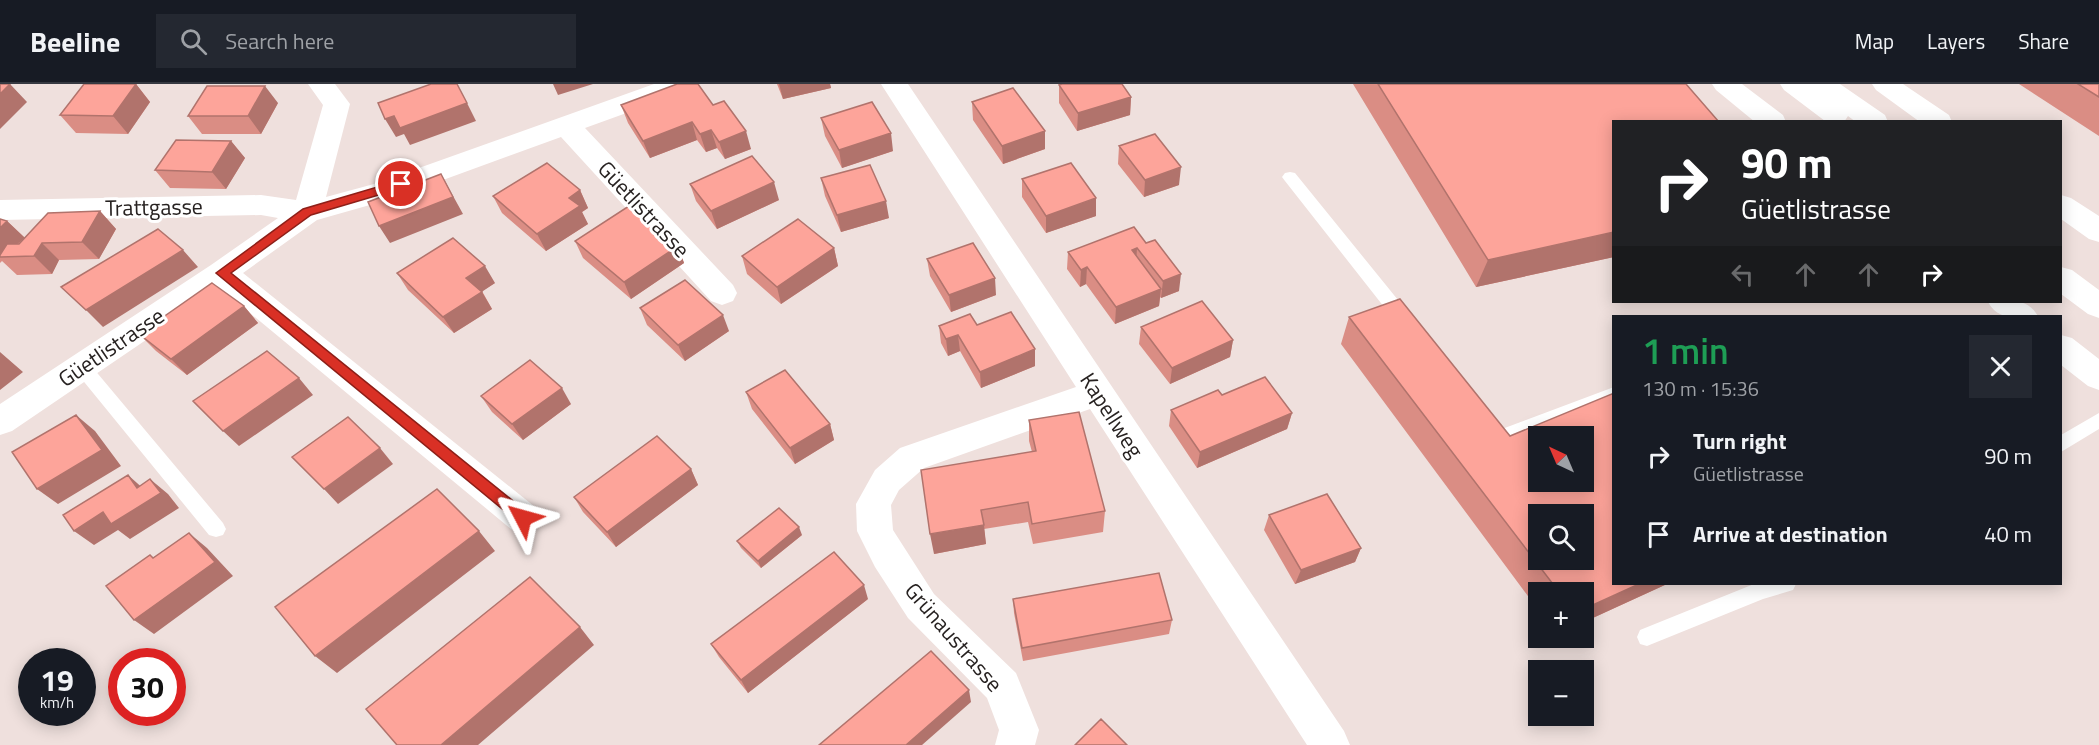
<!DOCTYPE html>
<html lang="en">
<head>
<meta charset="utf-8">
<style>
	:root { --surface:#171b24; --page:#242831; --text:#f1f3f6; --muted:#9ea1a6; --line:#363941 }
	body { margin:0; font-family:"Titillium Web",sans-serif; background:var(--page); color:var(--text); height:100vh; display:flex; flex-direction:column; font-size:22px; white-space:nowrap }
	* { box-sizing:border-box; margin:0 }
	p { font-size:20px; color:var(--muted) }
	.icon { flex:none; width:33px; height:33px; fill:none; stroke:currentColor; stroke-width:2; stroke-linecap:round; stroke-linejoin:round }
	.map { position:relative; flex:1; overflow:hidden }
	.sheet { position:absolute; left:1612px; top:231px; width:450px; height:270px; display:flex; flex-direction:column; background:var(--surface); border-radius:0px; box-shadow:0 3px 15px #0003 }
	.sheet>* { flex:none }
	.top-card { position:absolute; left:1612px; top:36px; width:450px; height:183px; border-radius:0px; box-shadow:0 3px 15px #0003; background:#202124; color:#fff; overflow:hidden }
	.needle { width:39px; rotate:316deg }
	.fabs { position:absolute; left:1528px; top:342px; display:grid; gap:12px }
	.fabs a { display:grid; place-items:center; width:66px; height:66px; border-radius:0px; background:var(--surface); box-shadow:0 3px 15px #0003; font-size:30px }
	.speed { position:absolute; left:18px; top:564px; display:flex; gap:12px; font-size:30px; font-weight:700; text-align:center }
	.speed>* { display:grid; place-content:center; width:78px; height:78px; border-radius:50%; background:var(--surface); box-shadow:0 3px 15px #0003; line-height:1 }
	.speed small { font-size:15px; font-weight:400 }
	.speed .limit { border:9px solid #d22; background:#fff; color:#111 }
	.pin { position:absolute; display:grid; place-items:center; width:51px; height:51px; color:#fff; margin:-26px; border:3px solid #fff; border-radius:50%; box-shadow:0 2px 6px #0007 }
	.me { position:absolute; width:66px; margin:-33px; rotate:309deg; stroke-linejoin:round; filter:drop-shadow(0 0 4px #0008) }
	.turn { display:flex; align-items:center; gap:21px; height:126px; padding:0 30px; font-size:27px }
	.turn .icon { width:78px; height:78px; stroke-width:2.5 }
	.turn b { display:block; font-size:42px; line-height:51px }
	.lanes { display:flex; align-items:center; height:57px; padding:0 30px; background:#0003; justify-content:center; gap:30px; direction:ltr }
	.lanes .off { opacity:.35 }
	.round { display:grid; place-items:center; flex:none; width:63px; height:63px; border-radius:0px; background:var(--page) }
	.headline { display:flex; align-items:center; justify-content:space-between; height:102px; padding:0 30px }
	h1 { font-size:36px; font-weight:600; line-height:45px; color:#1e9e55 }
	ul { padding:0; list-style:none }
	li { display:flex; align-items:center; gap:18px; height:78px; padding:0 30px }
	li div { flex:1 }
	li b { display:block; font-size:22px }
	li em { font-style:normal }
	header { display:flex; align-items:center; gap:36px; box-sizing:border-box; height:84px; padding:0 30px; background:var(--surface); border-bottom:2px solid var(--line) }
	header strong { font-size:28px }
	nav { display:flex; gap:33px; margin-inline-start:auto; font-size:21px }
	.search { width:420px; height:54px; background:var(--page); display:flex; align-items:center; gap:15px; box-sizing:border-box; padding:0 21px; border-radius:0px; color:var(--muted); font-size:22px }
	.map>svg:first-child { display:block }
	.lines { fill:none; stroke-linecap:round; stroke-linejoin:round }
	.service { fill:#fff; fill-rule:evenodd }
	.minor { fill:#fff; fill-rule:evenodd }
	.tertiary { fill:#fff; fill-rule:evenodd }
	.motorway { fill:#fff; fill-rule:evenodd }
	.wall { fill:#da8d84 }
	.shaded-wall { fill:#b1736c }
	.building { fill:#fda49a; stroke:#b1736c; stroke-width:1.5; fill-rule:evenodd }
	.route { fill:#d93025; stroke:#8d1f18; stroke-width:1.5 }
	.labels { text-anchor:middle; dominant-baseline:central; stroke-width:6; stroke-linejoin:round; paint-order:stroke }
	.street-label { font-size:22px; fill:#272221; stroke:#fff }
</style>
</head>
<body>
<header>
<strong>Beeline</strong>
<div class="search"><svg class="icon" aria-label="search" viewBox="0 0 24 24"><circle cx="10" cy="10" r="6"/><path d="M15 15l6 6"/></svg>Search here</div>
<nav><a>Map</a><a>Layers</a><a>Share</a></nav>
</header>
<div class="map">
<svg width="2099" height="661" viewBox="0 0 2099 661">
	<rect width="100%" height="100%" fill="#efe0dd"/>
	<g class="lines">
		<path class="service" d="M1290,88L1295,89L1411,232L1413,237L1411,242L1405,244L1399,242L1285,97L1282,93L1285,89Z
			M82,276L88,278L223,439L226,445L223,451L216,453L209,451L76,288L73,283L76,278Z
			M1614,303V318L1499,362L1493,359L1483,345L1486,340C1493,337 1497,338 1502,345Z
			M2099,329V345L2061,368V351Z
			M1754,500H1796L1793,506L1763,515L1647,562L1640,560L1637,553L1640,546Z"/>
		<path class="minor" d="M308,0H335L350,20L326,113L374,100L654,0H694L690,6L585,44L733,201L737,209L733,217L722,221L711,217L561,53L391,115L317,136L243,189L535,423L541,434L535,445L523,449L511,445L221,205L12,347L0,351V320L211,181L278,134L261,131L0,136V116L261,111L296,116L323,21Z
			M881,0H908L1344,647L1350,661H1307L1090,325L924,384L899,406L891,421L893,446L934,510L1016,589L1039,646L1035,661H995L999,646L987,614L908,534L875,483L857,447L856,420L875,386L900,364L1076,303Z"/>
		<path class="tertiary" d="M1712,0H1742L1783,31L1786,38H1755L1716,6Z
			M1988,218C2007,216 2027,213 2038,232C2019,234 1998,237 1988,218Z
			M2061,251L2072,254L2099,275V306L2088,302L2061,281Z"/>
		<path class="motorway" d="M1780,0H1840L1885,31L1888,38H1856L1848,32L1844,38L1825,37L1784,6Z
			M1872,0H1903L1949,31L1952,38H1920L1876,6Z
			M2061,111L2071,114L2099,132V158L2089,155L2061,135Z
			M2061,183L2072,186L2099,206V234L2088,230L2061,210Z"/>
	</g>
	<path class="wall" d="M136,0L150,18L128,50L76,49L60,31Z
		M777,0H830L831,4L783,15Z
		M1353,0H1686L1614,38V173L1476,203Z
		M2019,0H2099V52Z
		M1059,1L1131,13L1130,31L1077,47L1059,19Z
		M972,18L1045,47V65L1003,80L973,36Z
		M278,19L261,50H202L188,32Z
		M621,21H713L751,65L725,75L717,64L706,68L697,56L650,74L628,39Z
		M821,34L893,67L842,84L825,52Z
		M231,57L245,74L226,105L170,104L155,86Z
		M1119,62L1179,101L1144,113L1118,80Z
		M821,94L889,134L841,148L825,112Z
		M1022,95L1096,132L1046,149L1022,113Z
		M690,100L779,116L717,145L696,117Z
		M580,106L588,124L582,128L588,140L546,167L502,129L493,112Z
		M100,127L116,145L99,175L59,176L52,190L17,191L2,177L0,179V135L7,137L25,154Z
		M575,157L678,162L684,179L631,215L583,174Z
		M1146,159L1179,207L1161,214L1160,213L1159,222L1115,240L1086,200L1080,203L1067,185L1068,168Z
		M834,164L838,182L781,220L747,190L742,172Z
		M927,175L996,211L951,228L930,192Z
		M397,189L495,199L482,207L492,225L454,249L408,206Z
		M244,222L258,239L187,291L156,267L139,250Z
		M640,224L729,247L685,277L647,241Z
		M1349,233L1510,352L1614,500H1667L1584,538V508H1539V527L1341,260Z
		M977,241L1035,282L981,304L960,267L948,272L941,259L939,242Z
		M1141,243L1233,256L1230,273L1170,300L1139,260Z
		M746,308L830,340L834,356L795,380L752,325Z
		M1222,311L1292,329L1287,345L1197,384L1169,342L1171,326Z
		M481,312L571,320L523,356L492,328Z
		M1029,336L1105,427L1103,448L1033,460L1028,438L984,445L986,460L934,470L1032,368L1029,357Z
		M691,385L698,401L616,463L583,428L574,413Z
		M1269,431L1361,464L1355,478L1295,500L1264,446Z
		M802,451L761,484L741,464L737,457Z
		M868,515L748,609L719,573L711,560Z
		M1013,515L1172,536L1169,550L1023,577L1014,529Z"/>
	<path class="shaded-wall" d="M10,0L27,18L0,45V10Z
		M136,0L150,18L128,50L113,32Z
		M553,0H593L558,11Z
		M779,0H830L831,4L783,15Z
		M265,2L278,19L261,50L248,32Z
		M1131,13L1130,31L1077,47L1078,29Z
		M467,19L476,37L410,61L404,50L396,53L385,35L394,32Z
		M692,38L697,56L650,74L643,57Z
		M711,46L717,64L706,68L700,50Z
		M746,47L751,65L725,75L719,58Z
		M1045,47V65L1003,80L1002,62Z
		M891,49L893,67L842,84L839,66Z
		M231,57L245,74L226,105L212,88Z
		M1181,83L1179,101L1144,113L1145,96Z
		M441,90L463,130L390,159L379,142Z
		M774,98L779,116L717,145L711,127Z
		M580,106L588,124L582,128L588,140L546,167L537,150L569,114Z
		M1096,114V132L1046,149V132Z
		M886,117L889,134L841,148L837,131Z
		M100,127L116,145L99,175L82,158Z
		M7,137L25,154L0,173V144Z
		M1614,148V173L1476,203L1488,176Z
		M42,159L59,176L52,190L34,172Z
		M678,162L684,179L631,215L624,198Z
		M834,164L838,182L781,220L777,203Z
		M1137,164L1136,181L1132,166Z
		M183,166L198,183L103,243L86,226Z
		M485,182L495,199L477,211L466,194Z
		M1087,183L1086,200L1080,203L1081,186Z
		M1181,190L1179,207L1161,214L1163,197Z
		M995,194L996,211L951,228L949,211Z
		M1161,205L1159,222L1115,240L1116,223Z
		M482,208L492,225L454,249L443,233Z
		M244,222L258,239L187,291L171,275Z
		M723,231L729,247L685,277L678,261Z
		M958,251L960,267L948,272L946,255Z
		M1233,256L1230,273L1170,300L1172,284Z
		M1035,265V282L981,304L980,288Z
		M0,268L23,288L0,306Z
		M299,294L313,311L239,362L223,347Z
		M562,304L571,320L523,356L512,340Z
		M1292,329L1287,345L1197,384L1200,368Z
		M76,331L95,347L121,382L58,420L37,405Z
		M830,340L834,356L795,380L790,364Z
		M380,364L393,380L338,420L324,405Z
		M691,385L698,401L616,463L607,448Z
		M128,391L146,407L150,395L168,410L179,424L130,455L118,446L94,461L74,447L137,404Z
		M984,441L986,460L934,470L930,450Z
		M799,443L802,451L761,484L758,477Z
		M479,447L495,467L337,589L315,572Z
		M189,449L207,464L233,492L154,550L134,536Z
		M1361,464L1355,478L1295,500L1301,486Z
		M1639,500H1667L1584,538V525Z
		M864,501L868,515L748,609L741,596Z
		M580,543L594,561L478,661H441Z
		M969,606L971,618L922,661H906Z"/>
	<path class="building" d="M0,0H10L0,10Z
		M84,0H136L113,32L60,31Z
		M431,0H457L467,19L400,44L394,32L385,35L378,19Z
		M677,0H698L713,21L724,17L746,47L719,58L711,46L700,50L692,38L643,57L621,21Z
		M1062,0H1122L1131,13L1078,29L1059,1Z
		M1378,0H1686L1719,38H1614V148L1488,176Z
		M2078,0H2099V13Z
		M207,2H265L248,32H188Z
		M1013,4L1045,47L1002,62L972,18Z
		M872,18L891,49L839,66L821,34Z
		M1155,50L1181,83L1145,96L1119,62Z
		M176,56L231,57L212,88L155,86Z
		M752,72L774,98L711,127L690,100Z
		M547,79L580,106L569,114L580,122L537,150L493,112Z
		M1071,79L1096,114L1046,132L1022,95Z
		M870,81L886,117L837,131L821,94Z
		M441,90L453,113L379,142L368,118Z
		M629,122L678,162L624,198L575,157Z
		M100,127L82,158L42,159L34,172L0,173V171L7,160H19L48,129Z
		M0,135L7,137L0,144Z
		M798,135L834,164L777,203L742,172Z
		M1134,143L1146,159L1155,156L1181,190L1163,197L1137,164L1132,166L1161,205L1116,223L1087,183L1081,186L1068,168Z
		M158,145L183,166L86,226L61,203Z
		M453,154L485,182L466,194L482,208L443,233L397,189Z
		M973,159L995,194L949,211L927,175Z
		M685,196L723,231L678,261L640,224Z
		M212,199L244,222L171,275L139,250Z
		M1400,215L1510,352L1614,309V500H1639L1584,525V508H1559L1349,233ZM1539,352H1584V398H1539ZM1539,430H1584V476H1539Z
		M1202,217L1233,256L1172,284L1141,243Z
		M1011,228L1035,265L980,288L958,251L946,255L939,242L970,230L977,241Z
		M267,267L299,294L223,347L193,317Z
		M530,276L562,304L512,340L481,312Z
		M785,286L830,340L790,364L746,308Z
		M1265,293L1292,329L1200,368L1171,326L1218,306L1222,311Z
		M1079,328L1105,427L1032,440L1028,418L981,426L984,441L930,450L921,386L1036,367L1029,336Z
		M76,331L102,366L37,405L12,368Z
		M348,333L380,364L324,405L292,373Z
		M657,352L691,385L607,448L574,413Z
		M128,391L137,404L150,395L161,409L111,440L103,428L74,447L63,431Z
		M437,405L479,447L315,572L275,523Z
		M1327,410L1361,464L1301,486L1269,431Z
		M779,424L799,443L758,477L737,457Z
		M189,449L215,478L134,536L106,502L150,471L153,474Z
		M834,468L864,501L741,596L711,560Z
		M1159,489L1172,536L1022,564L1013,515Z
		M530,493L580,543L441,661H397L366,625Z
		M931,567L969,606L906,661H819Z
		M1101,635L1127,661H1075Z"/>
	<path class="route" d="M401,96L407,100L406,103L311,131L231,189L528,429L530,434L528,438L523,440L518,438L216,189L303,125Z"/>
	<g class="labels">
		<g class="street-label">
			<text transform="translate(154 123) rotate(-1)">Trattgasse</text>
			<text transform="translate(644 125) rotate(47)">Güetlistrasse</text>
			<text transform="translate(111 263) rotate(-34)">Güetlistrasse</text>
			<text transform="translate(1112 331) rotate(57)">Kapellweg</text>
			<text transform="translate(954 553) rotate(49)">Grünaustrasse</text>
		</g>
	</g>
</svg>
<div class="fabs">
<a><svg class="needle" viewBox="-14 -14 28 28"><path d="M0-13l5 13h-10z" fill="#e53935"/><path d="M0 13l5-13h-10z" fill="#9ea1a6"/></svg></a>
<a><svg class="icon" aria-label="search" viewBox="0 0 24 24"><circle cx="10" cy="10" r="6"/><path d="M15 15l6 6"/></svg></a>
<a>+</a>
<a>−</a>
</div>
<div class="speed"><div>19<small>km/h</small></div><div class="limit">30</div></div>
<div class="pin" style="left:401px;top:100px;background:#d93025"><svg class="icon" aria-label="arrive" viewBox="0 0 24 24"><path d="M6 21V4h12l-3 4 3 4H6"/></svg></div>
<svg class="me" style="left:523px;top:434px" viewBox="-20 -20 40 40"><path d="M0-17L14 15 0 8-14 15z" fill="#d93025" stroke="#fff" stroke-width="4"/></svg>
<div class="top-card">
<div class="turn"><svg class="icon" aria-label="right" viewBox="0 0 24 24"><path d="M7 20v-9h11M14 6l5 5-5 5"/></svg><div><b>90 m</b>Güetlistrasse</div></div>
<div class="lanes"><svg class="icon off" aria-label="left" viewBox="0 0 24 24"><path d="M17 20v-9H6M10 6l-5 5 5 5"/></svg><svg class="icon off" aria-label="ahead" viewBox="0 0 24 24"><path d="M12 20V5M6 11l6-6 6 6"/></svg><svg class="icon off" aria-label="ahead" viewBox="0 0 24 24"><path d="M12 20V5M6 11l6-6 6 6"/></svg><svg class="icon" aria-label="right" viewBox="0 0 24 24"><path d="M7 20v-9h11M14 6l5 5-5 5"/></svg></div>
</div>
<section class="sheet">
<div class="headline"><div><h1>1 min</h1><p>130 m · 15:36</p></div><a class="round"><svg class="icon" aria-label="close" viewBox="0 0 24 24"><path d="M6 6l12 12M18 6L6 18"/></svg></a></div>
<ul>
<li><svg class="icon" aria-label="right" viewBox="0 0 24 24"><path d="M7 20v-9h11M14 6l5 5-5 5"/></svg><div><b>Turn right</b><p>Güetlistrasse</p></div><em>90 m</em></li>
<li><svg class="icon" aria-label="arrive" viewBox="0 0 24 24"><path d="M6 21V4h12l-3 4 3 4H6"/></svg><div><b>Arrive at destination</b></div><em>40 m</em></li>
</ul>
</section>
</div>
</body>
</html>
